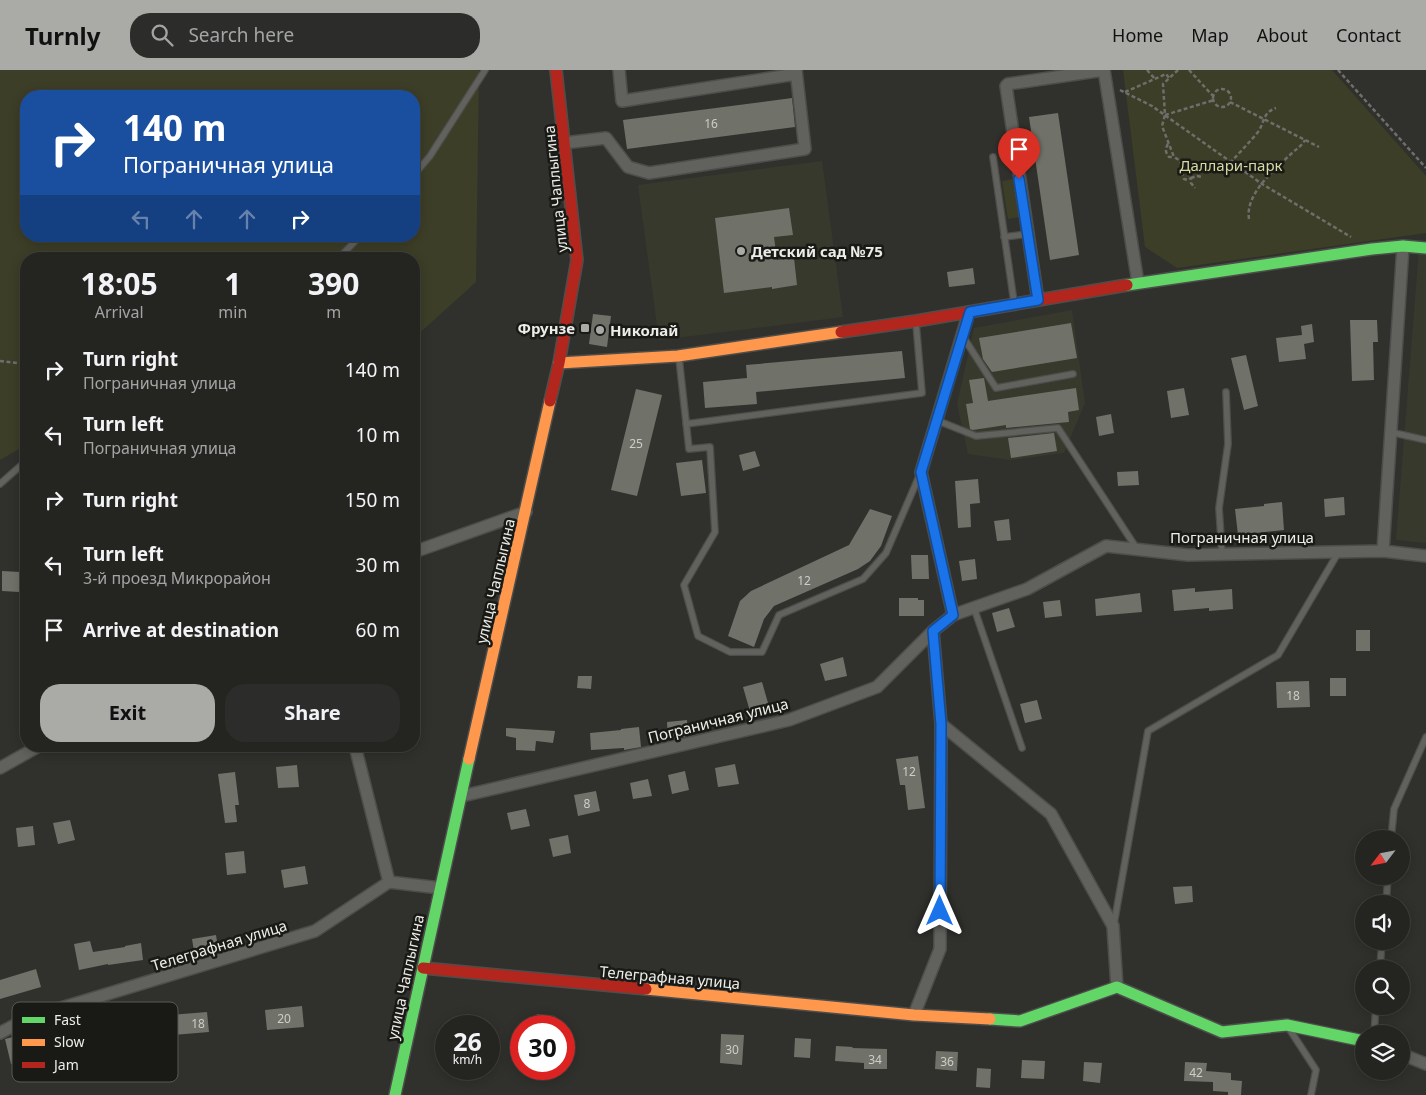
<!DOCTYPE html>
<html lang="en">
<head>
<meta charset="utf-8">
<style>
	:root { --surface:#242521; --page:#2c2d2a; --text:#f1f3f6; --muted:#a3a5a5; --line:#41423f; --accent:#aaaba6 }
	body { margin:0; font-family:"Noto Sans",sans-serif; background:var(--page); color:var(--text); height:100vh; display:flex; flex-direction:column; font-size:19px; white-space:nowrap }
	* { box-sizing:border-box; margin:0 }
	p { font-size:16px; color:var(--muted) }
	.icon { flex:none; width:28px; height:28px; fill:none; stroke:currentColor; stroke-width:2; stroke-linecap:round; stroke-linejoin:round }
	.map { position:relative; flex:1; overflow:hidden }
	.drawer { position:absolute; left:20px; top:182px; width:400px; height:500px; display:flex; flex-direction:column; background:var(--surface); border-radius:20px; box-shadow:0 2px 12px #0003,0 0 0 1px var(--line) }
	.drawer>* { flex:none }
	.hud { position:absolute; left:20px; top:20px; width:400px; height:152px; border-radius:20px; box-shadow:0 2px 12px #0003,0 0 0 1px var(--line); background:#1a4fa0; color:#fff; overflow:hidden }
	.needle { width:32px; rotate:238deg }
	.fabs { position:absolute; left:1355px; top:760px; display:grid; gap:10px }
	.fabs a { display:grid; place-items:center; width:55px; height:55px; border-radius:50%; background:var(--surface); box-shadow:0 2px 12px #0003,0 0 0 1px var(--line); font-size:25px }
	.speed { position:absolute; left:435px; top:945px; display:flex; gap:10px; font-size:25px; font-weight:700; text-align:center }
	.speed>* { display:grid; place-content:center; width:65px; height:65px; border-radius:50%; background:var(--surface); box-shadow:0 2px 12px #0003,0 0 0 1px var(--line); line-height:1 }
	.speed small { font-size:12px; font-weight:400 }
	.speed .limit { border:8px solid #d22; background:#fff; color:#111 }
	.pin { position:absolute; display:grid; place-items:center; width:42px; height:42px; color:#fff; margin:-51px -21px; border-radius:50% 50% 50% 0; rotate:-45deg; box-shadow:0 0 5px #0007 }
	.pin .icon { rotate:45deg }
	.me { position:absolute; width:55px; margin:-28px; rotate:0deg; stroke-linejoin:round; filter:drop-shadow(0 0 4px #0008) }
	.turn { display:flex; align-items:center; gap:18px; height:105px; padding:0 20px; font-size:22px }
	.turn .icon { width:65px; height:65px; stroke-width:2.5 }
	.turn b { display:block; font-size:35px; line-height:42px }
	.lanes { display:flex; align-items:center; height:48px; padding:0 20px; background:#0003; justify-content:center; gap:25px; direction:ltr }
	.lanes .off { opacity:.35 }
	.eta { display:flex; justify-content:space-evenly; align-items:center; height:85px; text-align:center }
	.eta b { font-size:30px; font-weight:700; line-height:35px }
	.cta { display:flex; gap:10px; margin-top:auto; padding:10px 20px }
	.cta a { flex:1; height:58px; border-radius:20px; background:var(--accent); color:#111; font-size:20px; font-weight:700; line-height:58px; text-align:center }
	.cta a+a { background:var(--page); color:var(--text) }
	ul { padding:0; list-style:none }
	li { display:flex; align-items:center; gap:15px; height:65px; padding:0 20px }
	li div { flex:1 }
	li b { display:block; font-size:19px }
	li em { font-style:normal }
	header { display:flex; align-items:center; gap:30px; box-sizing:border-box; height:70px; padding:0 25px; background:var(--accent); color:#111 }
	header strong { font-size:24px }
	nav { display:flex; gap:28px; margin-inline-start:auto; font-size:18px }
	.search { width:350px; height:45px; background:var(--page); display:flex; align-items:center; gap:12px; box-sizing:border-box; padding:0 18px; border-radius:20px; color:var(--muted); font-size:19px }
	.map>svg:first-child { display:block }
	.built { fill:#38392d }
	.green { fill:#3c3e27; fill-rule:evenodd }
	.building { fill:#707169 }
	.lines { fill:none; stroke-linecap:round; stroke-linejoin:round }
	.lane-casing { stroke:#4d4e4b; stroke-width:8 }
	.street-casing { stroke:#4d4e4b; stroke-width:14 }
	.fast-casing { stroke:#4d4e4b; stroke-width:14 }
	.slow-casing { stroke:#4d4e4b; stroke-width:14 }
	.jam-casing { stroke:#4d4e4b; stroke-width:14 }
	.path { stroke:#6e6f6b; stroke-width:2.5; stroke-dasharray:4 2.5; stroke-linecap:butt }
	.lane { stroke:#61625d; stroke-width:5.5 }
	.street { stroke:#61625d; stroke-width:11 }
	.fast { stroke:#63d668; stroke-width:11 }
	.slow { stroke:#ff974d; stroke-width:11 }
	.jam { stroke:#b3261e; stroke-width:11 }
	.route-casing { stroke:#114b97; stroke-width:12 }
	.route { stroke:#1a73e8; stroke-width:9 }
	.poi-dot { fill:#aaaba6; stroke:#191916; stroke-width:2 }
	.labels { text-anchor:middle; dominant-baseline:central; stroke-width:5; stroke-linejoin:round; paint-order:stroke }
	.number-label { font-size:12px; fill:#cdcec8 }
	.park-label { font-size:15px; fill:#d7dba2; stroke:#191916 }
	.street-label { font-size:15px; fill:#ecede8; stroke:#191916 }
	.poi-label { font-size:15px; font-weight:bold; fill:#ecede8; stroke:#191916; text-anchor:start }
	.key { fill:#191916; stroke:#585955; stroke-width:1 }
	.key-label { font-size:14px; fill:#ecede8 }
</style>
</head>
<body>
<header>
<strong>Turnly</strong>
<div class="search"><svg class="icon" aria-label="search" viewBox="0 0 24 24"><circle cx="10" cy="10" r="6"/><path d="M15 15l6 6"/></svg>Search here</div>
<nav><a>Home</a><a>Map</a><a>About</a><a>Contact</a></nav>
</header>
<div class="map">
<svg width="1426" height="1025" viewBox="0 0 1426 1025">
	<rect width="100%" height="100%" fill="#30312c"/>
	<path class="built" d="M822,91L843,247L659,270L638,115Z
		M1419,179L1426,181V473L1396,470Z
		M1072,240L1085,333L1064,383L1010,390L968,384L957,334L974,258Z"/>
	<path class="green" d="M0,0H479L476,212L414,268V189H26V375L0,390ZM26,26H414V166H26Z
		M1123,0H1332L1426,106V163L1177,198L1145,177Z
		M1014,109L1019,147L1008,149L1002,111Z"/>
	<path class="building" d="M792,28L795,57L627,79L623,50Z
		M1058,43L1079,185L1050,190L1029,47Z
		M789,138L793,165L774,167L777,190L794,188L797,215L772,219V217L724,223L715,148Z
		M973,198L975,214L949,217L947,202Z
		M593,244L611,246L607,277L589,274Z
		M1350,250H1377L1378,272H1373L1374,310L1352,311Z
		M1071,253L1077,288L992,302L983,289L979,268Z
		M1312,254L1314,272L1304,274L1306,289L1279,292L1276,268L1302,265L1301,256Z
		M902,281L905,308L756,322L757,334L705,338L703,312L747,308L746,295Z
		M1246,285L1258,336L1244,340L1231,288Z
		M984,308L988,331L1076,318L1079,340L1068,342L1069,352L1006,358V355L973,360L970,359L966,334L973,333L969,310Z
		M1184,318L1189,345L1171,348L1167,321Z
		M636,319L662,325L637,426L611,420Z
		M1111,344L1114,363L1099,366L1096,347Z
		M1054,363L1057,381L1011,388L1008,368Z
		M755,381L760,396L743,401L739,385Z
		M702,390L706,423L681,426L676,393Z
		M1138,401L1139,415L1118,416L1117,402Z
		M978,409L980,433L970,434L971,457L958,458L955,411Z
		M1344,427L1345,445L1325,447L1324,429Z
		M1282,432L1284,460L1238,465L1235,439L1264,436V434Z
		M870,439L892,446L881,476L870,491L858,499L774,536L764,549L754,577L728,566L740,531L751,521L849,475Z
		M1009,449L1011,470L997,471L994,451Z
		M911,485H928L929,509H912Z
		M975,489L977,509L962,511L959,491Z
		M2,501L20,502L19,522L2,521Z
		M1195,518V522L1232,519L1233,539L1209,541V538L1174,541L1172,520Z
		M1140,523L1142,542L1096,546L1095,529Z
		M899,528H918V530H924V546H899Z
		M1060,530L1062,546L1045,548L1043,532Z
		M1009,538L1015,557L997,562L992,543Z
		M1356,560H1370V581H1356Z
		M843,587L847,606L825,611L820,594Z
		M578,606H592L591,619L577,618Z
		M1330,608H1346V626H1330Z
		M1309,611L1310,637L1277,638L1276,612Z
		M762,612L770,640L751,645L743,617Z
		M1037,630L1042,649L1025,653L1020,634Z
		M687,650L688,666L668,670L667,652Z
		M639,657L641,677L624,680V678L591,680L590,663L621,660V659Z
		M506,658L555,661L553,673L536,671L535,681L516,680V668L506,666Z
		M918,686L925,738L908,740L905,715H900L896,689Z
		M735,694L739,714L718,717L715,698Z
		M297,695L299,717L278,718L276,697Z
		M685,701L689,720L672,724L668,705Z
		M235,702L239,735H235L237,752L225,753L218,704Z
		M648,709L652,726L633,729L630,713Z
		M596,721L600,741L578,746L574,725Z
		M526,739L530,756L511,760L507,743Z
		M70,750L75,770L58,774L53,753Z
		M33,756L35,775L18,777L16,758Z
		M568,765L571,783L553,787L549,769Z
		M244,781L246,803L227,805L225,783Z
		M305,796L308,814L284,818L281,800Z
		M1192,816L1193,832L1175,834L1173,817Z
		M216,865L218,878L194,881L192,869Z
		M90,871L93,882L125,877V876L141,873L143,890L108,895V894L79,900L74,874Z
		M36,899L41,917L0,929V910Z
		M302,936L304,957L267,960L265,940Z
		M207,942L209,962L173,965L174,972L158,974L154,946L170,944V945Z
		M537,944L555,946L553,956H535Z
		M721,964L744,965L742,995L720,993Z
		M21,965L27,991L11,994L5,969Z
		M795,968L811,969L810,988L794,987Z
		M836,976L853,977L852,978L887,979V999H864V993L835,991Z
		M936,981L958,982L957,1001L935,999Z
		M1022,990L1045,991L1044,1009L1021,1008Z
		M1084,992L1102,993L1100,1013L1083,1011Z
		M1185,992L1207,993L1206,1001L1231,1003V1010L1242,1011L1241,1025H1228V1022L1213,1021V1012L1184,1011Z
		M977,998L991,999L990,1018L976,1017Z"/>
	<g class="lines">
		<g class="lane-casing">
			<path id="lane" d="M993,87L1014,232
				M414,105L430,86L485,0
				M1004,167L1028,164
				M338,189L360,166
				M962,265L996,318L1073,304
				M679,288L689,379L710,377L715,462L684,515L698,566L730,582H762L779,545L863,509L886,483L920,404
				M936,350L976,366L1058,358L1137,479
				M686,354L922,323L916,253
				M1390,362L1426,370
				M0,414L26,391
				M1222,484L1219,438L1228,374L1226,322
				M974,538L1022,678
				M26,579L23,594L26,608
				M1391,769L1394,739L1426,667
				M1386,834L1388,806
				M1114,854L1148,661L1278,585L1338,483
				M1380,899L1382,871
				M1290,960L1316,1000L1311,1025
				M1374,964L1376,936"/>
		</g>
		<g class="street-casing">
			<path id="street" d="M619,0L622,31L796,4
				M1104,0L1138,213
				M564,73L606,68L628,97L649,103L805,79L796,0
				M1038,230L1006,16L1008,14L1104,0
				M969,242L921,402L953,545L1027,519L1106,476L1188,485L1383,481L1426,486
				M1383,481L1403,176
				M414,482L526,442
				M941,654L1051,744L1113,856L1117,917
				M355,676L389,812
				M0,698L39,676
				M462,726L789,650L877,617L933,561L953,545
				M914,945L940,879L941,654L933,561
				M0,963L28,948L315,861L389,812L440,818
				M1401,984L1426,994"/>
		</g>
		<g class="fast-casing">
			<path id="fast" d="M1127,215L1372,179L1403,176L1426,178
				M990,949L1020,951L1117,917L1222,962L1287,955L1364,971
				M395,1025L469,689"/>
		</g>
		<g class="slow-casing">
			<path id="slow" d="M559,293L678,286L841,262
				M469,689L550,331
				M646,919L914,945L990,949"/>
		</g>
		<g class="jam-casing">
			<path id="jam" d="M841,262L916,251L1127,215
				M550,331L559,293L577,190L556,0
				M423,898L646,919"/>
		</g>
		<path class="path" d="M1147,0L1155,9
			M1178,0L1163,14L1165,45L1162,56L1174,87L1179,90L1191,108L1197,106L1202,107
			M1189,0L1213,26
			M1338,0L1426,98
			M1213 28a9 9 0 1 1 18 0a9 9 0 1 1-18 0Z
			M1120,20L1152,36L1262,114L1351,167
			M1125,22L1166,4L1169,8
			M1230,32L1319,77
			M1165,45L1214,30
			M1168,74C1165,79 1165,82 1169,87H1174
			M1230,93C1239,83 1249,73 1258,62C1265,52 1262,43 1276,38
			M1183,96L1181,101L1184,109L1188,110L1191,108V113L1195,118
			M1249,149C1245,124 1274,100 1291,84C1296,79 1301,77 1305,70
			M0,291L26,294"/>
		<use href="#lane" class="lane"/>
		<use href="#street" class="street"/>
		<use href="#fast" class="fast"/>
		<use href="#slow" class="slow"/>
		<use href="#jam" class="jam"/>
	</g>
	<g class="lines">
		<g class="route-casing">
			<path id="route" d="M940,841L941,654L933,561L953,545L921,402L970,242L1038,230L1019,109"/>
		</g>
		<use href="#route" class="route"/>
	</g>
	<g class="poi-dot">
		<circle cx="741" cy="181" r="5"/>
		<rect x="580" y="253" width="10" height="10" rx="2.5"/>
		<circle cx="600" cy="260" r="5"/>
	</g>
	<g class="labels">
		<g class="number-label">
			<text x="711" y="53">16</text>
			<text x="636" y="373">25</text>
			<text x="804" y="510">12</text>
			<text x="1293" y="625">18</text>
			<text x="909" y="701">12</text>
			<text x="587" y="733">8</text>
			<text x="284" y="948">20</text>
			<text x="198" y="953">18</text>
			<text x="732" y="979">30</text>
			<text x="875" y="989">34</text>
			<text x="947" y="991">36</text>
			<text x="1196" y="1002">42</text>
		</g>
		<g class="park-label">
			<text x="1231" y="95">Даллари-парк</text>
		</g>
		<g class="street-label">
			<text transform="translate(555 119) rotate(-96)">улица Чаплыгина</text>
			<text x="1242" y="467">Пограничная улица</text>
			<text transform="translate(495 511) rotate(-77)">улица Чаплыгина</text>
			<text transform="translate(718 650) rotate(-14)">Пограничная улица</text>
			<text transform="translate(219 875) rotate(-17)">Телеграфная улица</text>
			<text transform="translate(405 907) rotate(-78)">улица Чаплыгина</text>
			<text transform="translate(670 907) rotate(5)">Телеграфная улица</text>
		</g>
		<g class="poi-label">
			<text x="751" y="181">Детский сад №75</text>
			<text x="575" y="258" text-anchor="end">Фрунзе</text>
			<text x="610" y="260">Николай</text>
		</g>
	</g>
	<rect x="12" y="932" width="166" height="80" rx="8" class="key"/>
	<rect x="22" y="947" width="23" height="6" fill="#63d668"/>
	<rect x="22" y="969" width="23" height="7" fill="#ff974d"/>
	<rect x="22" y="992" width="23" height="6" fill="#b3261e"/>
	<g class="key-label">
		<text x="54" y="955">Fast</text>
		<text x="54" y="977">Slow</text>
		<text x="54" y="1000">Jam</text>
	</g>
</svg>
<div class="fabs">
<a><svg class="needle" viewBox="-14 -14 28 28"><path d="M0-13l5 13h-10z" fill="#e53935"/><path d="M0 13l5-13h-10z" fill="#a3a5a5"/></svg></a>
<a><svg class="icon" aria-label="sound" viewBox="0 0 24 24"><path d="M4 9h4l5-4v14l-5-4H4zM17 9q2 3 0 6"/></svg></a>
<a><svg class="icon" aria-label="search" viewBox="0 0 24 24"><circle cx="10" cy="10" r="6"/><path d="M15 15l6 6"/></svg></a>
<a><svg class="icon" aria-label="layers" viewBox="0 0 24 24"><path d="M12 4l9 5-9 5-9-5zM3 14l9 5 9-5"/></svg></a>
</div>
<div class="speed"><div>26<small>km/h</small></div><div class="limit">30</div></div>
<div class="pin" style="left:1019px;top:109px;background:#d93025"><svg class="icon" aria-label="arrive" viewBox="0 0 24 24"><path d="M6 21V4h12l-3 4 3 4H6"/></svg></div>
<svg class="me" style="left:940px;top:841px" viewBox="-20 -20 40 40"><path d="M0-17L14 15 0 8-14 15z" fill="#1a73e8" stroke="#fff" stroke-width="4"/></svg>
<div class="hud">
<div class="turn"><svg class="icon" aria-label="right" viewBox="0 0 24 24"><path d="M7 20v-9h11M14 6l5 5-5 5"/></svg><div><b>140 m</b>Пограничная улица</div></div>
<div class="lanes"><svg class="icon off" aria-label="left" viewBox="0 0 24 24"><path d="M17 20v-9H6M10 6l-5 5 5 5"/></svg><svg class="icon off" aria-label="ahead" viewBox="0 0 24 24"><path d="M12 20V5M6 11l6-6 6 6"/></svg><svg class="icon off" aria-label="ahead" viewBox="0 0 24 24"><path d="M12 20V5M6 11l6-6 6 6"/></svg><svg class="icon" aria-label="right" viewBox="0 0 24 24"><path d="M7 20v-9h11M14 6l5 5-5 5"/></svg></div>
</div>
<section class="drawer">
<div class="eta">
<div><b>18:05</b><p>Arrival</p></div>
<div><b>1</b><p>min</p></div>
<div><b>390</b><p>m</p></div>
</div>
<ul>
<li><svg class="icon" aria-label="right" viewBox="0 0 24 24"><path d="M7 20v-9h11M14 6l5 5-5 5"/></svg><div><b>Turn right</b><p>Пограничная улица</p></div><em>140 m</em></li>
<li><svg class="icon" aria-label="left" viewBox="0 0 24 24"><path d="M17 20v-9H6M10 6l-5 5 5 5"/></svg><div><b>Turn left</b><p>Пограничная улица</p></div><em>10 m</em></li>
<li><svg class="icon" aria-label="right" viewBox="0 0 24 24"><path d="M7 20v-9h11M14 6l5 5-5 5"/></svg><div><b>Turn right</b></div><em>150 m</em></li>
<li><svg class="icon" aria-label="left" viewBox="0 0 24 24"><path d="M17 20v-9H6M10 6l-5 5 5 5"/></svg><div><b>Turn left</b><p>3-й проезд Микрорайон</p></div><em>30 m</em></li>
<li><svg class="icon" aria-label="arrive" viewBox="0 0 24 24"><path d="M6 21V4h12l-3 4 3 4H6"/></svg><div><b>Arrive at destination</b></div><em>60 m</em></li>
</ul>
<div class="cta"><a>Exit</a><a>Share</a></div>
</section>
</div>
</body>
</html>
